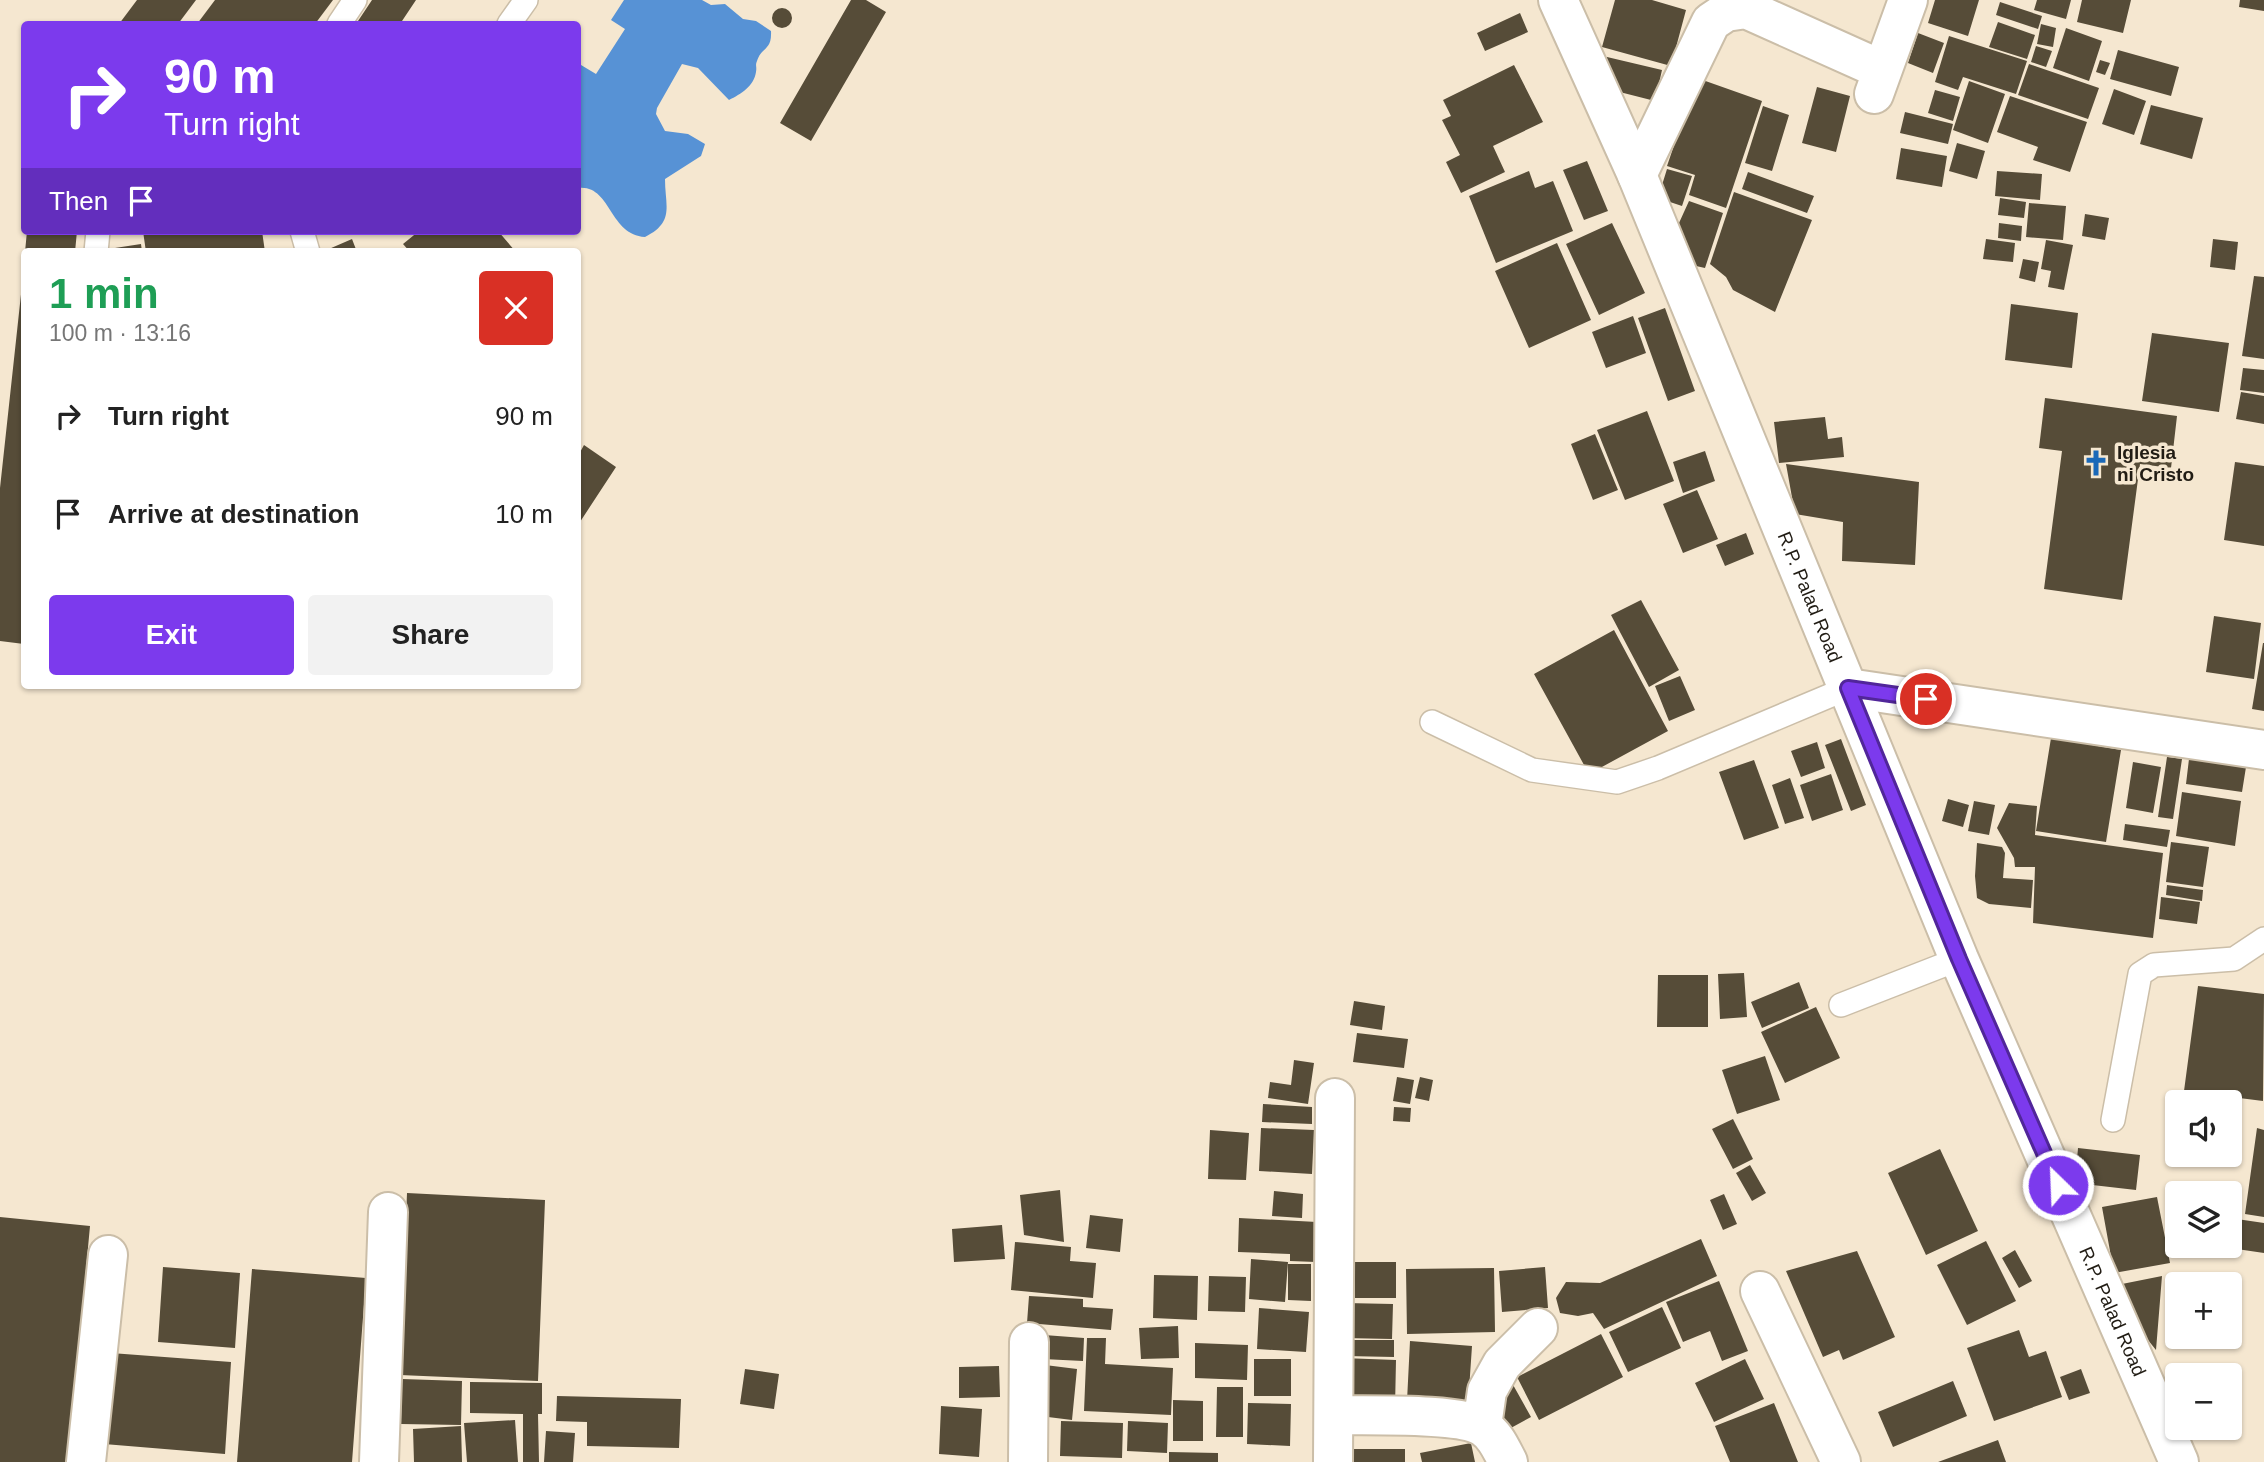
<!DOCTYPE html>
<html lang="en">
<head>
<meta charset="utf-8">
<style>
	:root { --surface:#fff; --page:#f2f2f2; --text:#222; --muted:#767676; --accent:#7c3aed }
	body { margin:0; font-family:Arial,sans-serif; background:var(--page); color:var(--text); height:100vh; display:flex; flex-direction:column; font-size:26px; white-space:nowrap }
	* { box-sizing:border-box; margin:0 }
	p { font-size:23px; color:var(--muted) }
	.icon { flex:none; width:38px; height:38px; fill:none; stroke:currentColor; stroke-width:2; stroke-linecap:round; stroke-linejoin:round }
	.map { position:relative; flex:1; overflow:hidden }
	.panel { position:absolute; left:21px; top:248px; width:560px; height:441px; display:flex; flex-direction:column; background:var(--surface); border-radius:7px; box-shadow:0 2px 5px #0004 }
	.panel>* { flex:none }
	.banner { position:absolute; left:21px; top:21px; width:560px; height:214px; border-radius:7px; box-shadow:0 2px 5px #0004; background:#7c3aed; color:#fff; overflow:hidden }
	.buttons { position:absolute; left:2165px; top:1090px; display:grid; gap:14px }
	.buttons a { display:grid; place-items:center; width:77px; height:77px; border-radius:7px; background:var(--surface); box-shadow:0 2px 5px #0004; font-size:35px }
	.pin { position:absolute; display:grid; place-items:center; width:60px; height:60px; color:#fff; margin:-30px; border:4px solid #fff; border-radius:50%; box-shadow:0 2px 7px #0007 }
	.me { position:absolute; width:77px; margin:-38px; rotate:336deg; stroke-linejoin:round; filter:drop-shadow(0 0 5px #0008) }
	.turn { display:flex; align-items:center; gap:24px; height:147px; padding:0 28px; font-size:32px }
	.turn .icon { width:91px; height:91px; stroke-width:2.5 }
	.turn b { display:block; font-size:49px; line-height:60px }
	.then { display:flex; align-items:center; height:66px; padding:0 28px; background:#0003; gap:14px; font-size:26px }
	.round { display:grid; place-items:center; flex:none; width:74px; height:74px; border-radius:7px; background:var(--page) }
	.head { display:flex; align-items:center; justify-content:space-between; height:119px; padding:0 28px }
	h1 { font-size:42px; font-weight:700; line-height:52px; color:#1e9e55 }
	.cta { display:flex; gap:14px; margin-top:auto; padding:14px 28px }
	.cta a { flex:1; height:80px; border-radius:7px; background:var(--accent); color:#fff; font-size:28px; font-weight:700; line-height:80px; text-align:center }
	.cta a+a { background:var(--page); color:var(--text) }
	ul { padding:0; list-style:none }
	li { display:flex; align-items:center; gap:21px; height:98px; padding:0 28px }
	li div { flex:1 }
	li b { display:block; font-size:26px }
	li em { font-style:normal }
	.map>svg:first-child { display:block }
	.water { fill:#5792d5 }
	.building { fill:#564c38 }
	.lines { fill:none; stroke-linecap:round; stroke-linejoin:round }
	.service-casing { stroke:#cbbea8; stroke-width:26 }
	.minor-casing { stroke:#cbbea8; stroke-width:42 }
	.tertiary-casing { stroke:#cbbea8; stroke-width:42 }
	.service { stroke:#fff; stroke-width:23 }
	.minor { stroke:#fff; stroke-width:38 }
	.tertiary { stroke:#fff; stroke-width:38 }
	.route-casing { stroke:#51269a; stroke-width:18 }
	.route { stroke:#7c3aed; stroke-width:12 }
	.labels { text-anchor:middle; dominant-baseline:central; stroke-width:7; stroke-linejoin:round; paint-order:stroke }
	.poi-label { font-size:19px; font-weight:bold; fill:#211c14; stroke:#f5e7d0; text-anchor:start }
	.street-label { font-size:19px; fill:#211c14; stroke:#f5e7d0 }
</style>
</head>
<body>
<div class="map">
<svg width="2264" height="1462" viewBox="0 0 2264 1462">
	<rect width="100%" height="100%" fill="#f5e7d0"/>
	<path class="water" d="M624,0H702L711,5L725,4L743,19L756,21L771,31C772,51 762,46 757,61C755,66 757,66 756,72C754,86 741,94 729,100L698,68L682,64L657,108L656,114L665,131L688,134L705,144L701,156L665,179C665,206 675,222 645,237C609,235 611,184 578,188V70L581,65L596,74L625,29L611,20Z"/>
	<path class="building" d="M137,0H196L178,24H119Z
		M215,0H333L315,24H197Z
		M372,0H416L400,24H356Z
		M851,0H866L886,12L811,141L780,123Z
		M1615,0H1652L1686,10L1671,66L1602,47Z
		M1935,0H1979L1968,36L1928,23Z
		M2037,0H2071L2066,19L2034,10Z
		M2082,0H2131L2123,33L2077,22Z
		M2240,0H2264V11L2239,7Z
		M2000,2L2042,16L2038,29L1996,15Z
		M772 18a10 10 0 1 1 20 0a10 10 0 1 1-20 0Z
		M1520,13L1528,32L1485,51L1477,33Z
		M1998,22L2035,35L2027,59L1989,47Z
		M2041,24L2056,28L2053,47L2037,44Z
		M2066,28L2102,41L2089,81L2053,68Z
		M1918,33L1944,43L1933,73L1908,63Z
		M1949,36L2027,61L2016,94L1963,77L1958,90L1935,82Z
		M2036,46L2052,51L2046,67L2031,62Z
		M2118,50L2179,67L2171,96L2110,79Z
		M1607,57L1662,70L1655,101L1600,87Z
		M2100,60L2110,63L2105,75L2096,72Z
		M2029,64L2099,88L2088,119L2018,95Z
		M1514,65L1543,122L1493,146L1505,172L1461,193L1446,162L1460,155L1442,120L1451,116L1443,100Z
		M1697,78L1762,101L1726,208L1689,195L1695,175L1667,166Z
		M1969,81L2005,94L1988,143L1953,130Z
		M1817,87L1850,96L1836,152L1802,143Z
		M2114,89L2146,101L2134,135L2102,124Z
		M1935,90L1960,97L1953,121L1928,113Z
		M2010,96L2087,122L2070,172L2033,160L2038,147L1997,132Z
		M2151,105L2203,118L2192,159L2140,144Z
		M1763,106L1789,115L1772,171L1745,163Z
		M1905,112L1953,124L1948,144L1900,133Z
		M1957,143L1985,151L1977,179L1949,171Z
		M1901,148L1947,156L1942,187L1896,179Z
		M1587,161L1608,211L1584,220L1563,170Z
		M1667,169L1692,176L1682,206L1658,198Z
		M1529,171L1535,188L1553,181L1573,231L1496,263L1469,196Z
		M1997,171L2042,174L2040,200L1995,196Z
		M1748,172L1814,196L1807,213L1742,189Z
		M1734,192L1812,220L1775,312L1733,290L1726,277L1710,264Z
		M2000,198L2026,202L2024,218L1998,215Z
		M1689,201L1723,213L1705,268L1696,266L1674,234Z
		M2029,203L2066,206L2063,240L2026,237Z
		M2085,214L2109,218L2105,240L2082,236Z
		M1612,223L1645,293L1599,315L1566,244Z
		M1999,223L2022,226L2021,241L1998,238Z
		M27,231H77L75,252H25Z
		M143,231H262L265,252H146Z
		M419,231H498L516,252H410L403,244Z
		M352,239L357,252H322Z
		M1986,239L2015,243L2013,262L1983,259Z
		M2213,239L2238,242L2235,270L2210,267Z
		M2046,240L2073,245L2064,290L2048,287L2051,271L2041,269Z
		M1557,243L1591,320L1529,348L1495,271Z
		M141,244L142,252H116L115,248Z
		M2023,259L2039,262L2035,282L2019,278Z
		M23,276H24V644L0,641V488Z
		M2254,276L2264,277V359L2242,356Z
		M2011,304L2078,313L2072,368L2005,360Z
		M1665,308L1695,391L1668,401L1638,318Z
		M1633,316L1646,353L1606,368L1592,332Z
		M2152,333L2229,343L2219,412L2142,401Z
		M2243,368L2264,370V393L2240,390Z
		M2241,392L2264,396V424L2236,419Z
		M2045,398L2177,416L2171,468L2140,464L2122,600L2044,589L2062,451L2039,448Z
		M1647,411L1674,481L1625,500L1597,430Z
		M1825,417L1828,439L1842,437L1844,457L1779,463L1774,422Z
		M1595,434L1618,490L1593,500L1571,444Z
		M584,445L616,467L578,525V456Z
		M1705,451L1715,481L1683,493L1673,462Z
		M2235,462L2264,466V546L2224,540Z
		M1786,464L1919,482L1915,565L1842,561L1843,522L1795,514Z
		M1697,490L1718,539L1683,553L1663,504Z
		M1746,533L1754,554L1725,566L1716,545Z
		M1641,600L1679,670L1649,687L1611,615Z
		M2214,616L2261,623L2254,679L2206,672Z
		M1614,630L1668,731L1589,774L1534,674Z
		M2263,643H2264V711L2252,709Z
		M1680,676L1695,710L1669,721L1655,686Z
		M2051,738L2121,750L2106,842L2036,831Z
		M1841,739L1866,805L1851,811L1825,745Z
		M1817,742L1825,768L1801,777L1791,751Z
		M2167,757L2182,759L2173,819L2158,817Z
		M2189,759L2246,767L2242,792L2186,784Z
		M1754,760L1779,828L1744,840L1719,772Z
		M2133,762L2161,767L2153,813L2126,808Z
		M1831,774L1843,810L1812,821L1800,785Z
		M1790,778L1804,818L1785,824L1772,785Z
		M2182,792L2241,801L2235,846L2176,836Z
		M1948,799L1969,805L1963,827L1942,821Z
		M1974,801L1995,805L1989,835L1968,831Z
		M2009,803L2037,806L2035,835L2163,853L2153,938L2033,923L2035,867H2015L2014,858L1997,828Z
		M2125,824L2170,830L2167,847L2123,840Z
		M2171,842L2209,847L2203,887L2166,882Z
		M1977,843L2002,847L2005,853L2003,878L2033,880L2031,908L1989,904L1977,898L1975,876Z
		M2167,885L2203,890L2202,901L2166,895Z
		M2161,897L2200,902L2197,924L2159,919Z
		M1744,973L1747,1017L1720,1019L1718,974Z
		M1658,975H1708V1027H1657Z
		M1799,982L1809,1008L1762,1028L1751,1002Z
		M2198,986L2264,994L2263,1101L2184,1091Z
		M1354,1001L1385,1006L1382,1030L1350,1025Z
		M1816,1007L1840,1058L1785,1083L1761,1032Z
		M1357,1033L1408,1039L1404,1068L1353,1062Z
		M1765,1056L1780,1100L1737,1114L1722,1070Z
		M1294,1060L1314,1063L1308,1104L1268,1098L1270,1082L1291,1085Z
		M1397,1077L1414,1080L1410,1104L1393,1101Z
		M1420,1077L1433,1080L1429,1101L1415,1098Z
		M1263,1104L1312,1107V1124L1262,1122Z
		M1394,1107L1411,1108L1410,1122L1393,1121Z
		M1733,1119L1753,1159L1733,1169L1712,1129Z
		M1261,1128L1314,1130L1312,1174L1259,1171Z
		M2257,1128L2264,1130V1217L2245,1214Z
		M1210,1130L1249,1133L1246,1180L1208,1179Z
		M2078,1148L2140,1155L2136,1190L2075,1183Z
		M1940,1149L1978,1231L1926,1255L1888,1173Z
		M1750,1165L1766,1193L1752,1201L1736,1173Z
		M1060,1190L1064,1242L1024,1235L1020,1195Z
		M1274,1191L1303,1194L1302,1218L1272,1216Z
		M407,1193L545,1200L538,1381L400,1375Z
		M1724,1194L1737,1224L1723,1230L1710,1200Z
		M2157,1197L2170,1263L2114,1273L2102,1207Z
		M1090,1215L1123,1219L1120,1252L1086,1248Z
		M0,1217L90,1226L68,1462H0Z
		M1239,1218L1317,1222L1316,1262L1290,1261V1254L1238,1252Z
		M2230,1218L2264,1223V1253L2230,1248Z
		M1002,1225L1005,1259L954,1262L952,1229Z
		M1701,1239L1717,1276L1604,1329L1593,1313L1578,1316L1560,1313L1556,1298L1566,1282L1600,1283Z
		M1986,1241L2016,1301L1967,1325L1937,1265Z
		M1015,1242L1071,1247L1070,1261L1096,1263L1093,1298L1011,1290Z
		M2015,1250L2032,1281L2019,1288L2002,1258Z
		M1857,1251L1895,1337L1843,1360L1839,1350L1823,1357L1786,1271Z
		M1251,1259L1288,1262L1285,1302L1249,1299Z
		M1355,1262H1396V1298H1355Z
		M1288,1264H1311V1301L1288,1300Z
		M163,1267L240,1273L235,1348L158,1342Z
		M1545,1267L1548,1308L1502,1312L1499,1271Z
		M1494,1268L1495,1332L1407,1334L1406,1269Z
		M252,1269L366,1278L352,1462H237Z
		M1154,1275L1198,1276L1197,1320L1153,1318Z
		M1209,1276L1246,1277L1245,1312L1208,1311Z
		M2162,1276L2156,1350L2136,1325L2122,1284Z
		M1719,1281L1748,1351L1722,1361L1710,1331L1683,1342L1666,1302Z
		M1029,1296L1083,1299V1307L1113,1309L1111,1330L1027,1323Z
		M1345,1303L1393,1304L1392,1339L1344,1338Z
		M1662,1307L1681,1348L1628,1372L1609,1332Z
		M1259,1308L1309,1312L1306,1352L1257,1349Z
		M1178,1326L1179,1358L1141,1359L1139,1328Z
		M2019,1330L2029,1357L2046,1351L2062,1397L1994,1421L1967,1348Z
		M1601,1334L1623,1377L1539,1420L1517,1377Z
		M1044,1335L1084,1338L1083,1361L1043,1359Z
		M1087,1338H1106L1105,1364L1173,1368L1171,1415L1084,1411Z
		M1346,1340H1394V1357L1346,1356Z
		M1410,1341L1472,1346L1468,1405L1407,1401Z
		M1195,1343L1248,1345L1247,1380L1195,1378Z
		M111,1353L231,1362L225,1454L104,1444Z
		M1342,1358L1396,1360L1395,1408L1342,1406Z
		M1254,1359H1291V1396H1254Z
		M1745,1359L1764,1399L1714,1422L1695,1383Z
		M1037,1364L1077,1369L1072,1420L1032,1415Z
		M999,1366L1000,1397L959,1398V1367Z
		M745,1369L779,1374L774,1409L740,1404Z
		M2081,1369L2090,1393L2069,1400L2060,1377Z
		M402,1379L462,1381L461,1425L401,1424Z
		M1953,1381L1967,1416L1893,1447L1878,1412Z
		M470,1382L542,1383V1414H538L539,1462H523V1414L470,1413Z
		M1512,1383L1531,1417L1509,1429L1490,1394Z
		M1217,1387H1243V1437H1216Z
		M557,1396L681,1399L679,1448L587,1446V1422L556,1421Z
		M1173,1400L1203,1401V1441H1173Z
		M1248,1403L1291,1404L1290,1446L1247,1444Z
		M1774,1403L1798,1462H1730L1715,1426Z
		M941,1406L982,1409L979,1457L939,1454Z
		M515,1420L518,1462H467L464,1423Z
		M1061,1421L1123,1423L1122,1458L1060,1456Z
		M1128,1421L1168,1423L1167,1453L1127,1451Z
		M461,1426L462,1462H414L413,1429Z
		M546,1431L575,1433L573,1462H544Z
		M1998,1440L2006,1462H1938Z
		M1471,1443L1475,1462H1422L1420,1453Z
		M1344,1449H1405V1462H1344Z
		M1169,1452L1218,1453V1462H1169Z"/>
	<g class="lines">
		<g class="service-casing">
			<path id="service" d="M339,24L355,0
				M509,24L526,0
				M302,231L308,252
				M96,252L98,231
				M1432,722L1532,770L1617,782L1658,768L1848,688
				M1841,1005L1959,959
				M2113,1120L2140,974L2154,965L2234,959L2264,939"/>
		</g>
		<g class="minor-casing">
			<path id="minor" d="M1874,94L1908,0
				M1637,175L1711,22L1726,12L1746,9L1882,70
				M1848,688L2264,750
				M1760,1291L1841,1462
				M1334,1415C1366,1416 1460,1412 1483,1427C1496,1436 1501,1449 1508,1462
				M1482,1426L1487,1391L1502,1364L1538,1328
				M86,1462L108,1255
				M379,1462L388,1212
				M1028,1462L1029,1342
				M1333,1462L1335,1098"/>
		</g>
		<g class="tertiary-casing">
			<g id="tertiary">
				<path id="s1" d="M1558,0L1637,175L1959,959L2179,1462"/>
			</g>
		</g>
		<use href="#service" class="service"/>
		<use href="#minor" class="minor"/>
		<use href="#tertiary" class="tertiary"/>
	</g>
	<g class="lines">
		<g class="route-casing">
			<path id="route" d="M1926,699L1848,688L1959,959L2058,1185"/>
		</g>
		<use href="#route" class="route"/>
	</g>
	<defs>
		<g id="church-bare" transform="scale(2.1)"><path d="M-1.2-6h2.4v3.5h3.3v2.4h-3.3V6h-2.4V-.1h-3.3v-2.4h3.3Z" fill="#1b69b8" stroke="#f5e7d0" stroke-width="2.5" paint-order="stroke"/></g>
	</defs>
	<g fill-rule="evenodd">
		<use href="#church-bare" x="2096" y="463"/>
	</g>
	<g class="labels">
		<g class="poi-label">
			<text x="2117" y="452">Iglesia<tspan x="2117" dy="22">ni Cristo</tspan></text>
		</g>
		<g class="street-label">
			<text stroke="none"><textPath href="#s1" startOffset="648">R.P. Palad Road</textPath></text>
			<text stroke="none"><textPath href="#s1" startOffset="1424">R.P. Palad Road</textPath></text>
		</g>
	</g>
</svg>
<div class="buttons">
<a><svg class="icon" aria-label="sound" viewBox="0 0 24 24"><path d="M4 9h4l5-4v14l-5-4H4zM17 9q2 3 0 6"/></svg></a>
<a><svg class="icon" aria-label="layers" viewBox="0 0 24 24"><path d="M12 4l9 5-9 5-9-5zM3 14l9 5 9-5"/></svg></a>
<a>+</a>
<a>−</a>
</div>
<div class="pin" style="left:1926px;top:699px;background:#d93025"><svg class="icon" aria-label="arrive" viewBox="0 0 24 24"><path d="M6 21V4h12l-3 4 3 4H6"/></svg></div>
<svg class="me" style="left:2058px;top:1185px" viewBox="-20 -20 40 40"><circle r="17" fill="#7c3aed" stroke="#fff" stroke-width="3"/><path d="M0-11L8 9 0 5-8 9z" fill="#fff"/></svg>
<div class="banner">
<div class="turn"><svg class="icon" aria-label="right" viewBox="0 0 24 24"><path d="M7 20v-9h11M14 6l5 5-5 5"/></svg><div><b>90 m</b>Turn right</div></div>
<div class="then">Then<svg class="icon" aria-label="arrive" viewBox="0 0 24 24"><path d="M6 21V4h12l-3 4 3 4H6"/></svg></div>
</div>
<section class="panel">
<div class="head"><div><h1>1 min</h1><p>100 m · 13:16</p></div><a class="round" style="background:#d93025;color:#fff"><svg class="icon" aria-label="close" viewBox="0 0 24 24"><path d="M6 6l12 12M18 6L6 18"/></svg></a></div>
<ul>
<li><svg class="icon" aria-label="right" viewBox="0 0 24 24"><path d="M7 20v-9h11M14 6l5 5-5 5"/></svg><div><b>Turn right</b></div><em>90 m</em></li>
<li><svg class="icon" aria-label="arrive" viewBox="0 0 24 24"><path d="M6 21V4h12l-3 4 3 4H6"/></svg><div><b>Arrive at destination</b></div><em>10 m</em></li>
</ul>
<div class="cta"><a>Exit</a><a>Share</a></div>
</section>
</div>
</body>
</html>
